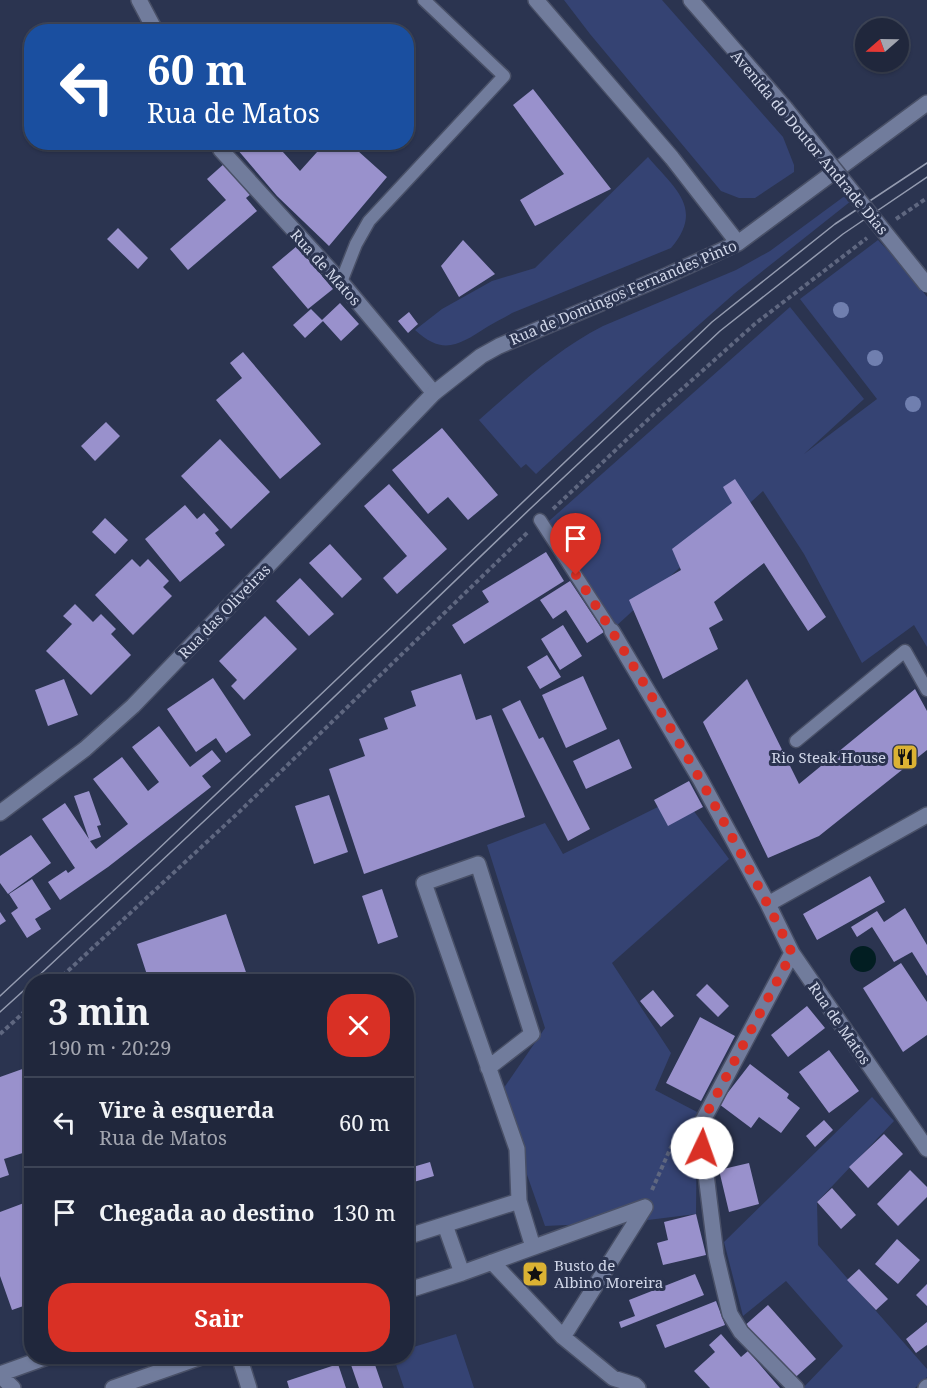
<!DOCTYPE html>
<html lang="pt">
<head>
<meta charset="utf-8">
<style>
	:root { --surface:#20273c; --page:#282f43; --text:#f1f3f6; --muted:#a2a5af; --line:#3d4456; --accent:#d93025 }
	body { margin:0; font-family:"Noto Serif",serif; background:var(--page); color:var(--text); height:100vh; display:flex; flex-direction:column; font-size:22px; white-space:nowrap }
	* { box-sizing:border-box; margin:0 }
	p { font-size:20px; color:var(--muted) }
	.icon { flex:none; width:33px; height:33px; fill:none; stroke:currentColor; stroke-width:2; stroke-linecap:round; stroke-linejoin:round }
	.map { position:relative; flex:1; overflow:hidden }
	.drawer { position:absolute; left:24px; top:974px; width:390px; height:390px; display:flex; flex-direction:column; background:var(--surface); border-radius:24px; box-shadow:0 2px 4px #0004,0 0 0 2px var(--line) }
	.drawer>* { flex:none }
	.banner { position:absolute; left:24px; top:24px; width:390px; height:126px; border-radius:24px; box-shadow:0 2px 4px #0004,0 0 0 2px var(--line); background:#1a4fa0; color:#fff; overflow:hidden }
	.needle { width:39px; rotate:250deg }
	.controls { position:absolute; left:855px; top:18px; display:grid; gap:12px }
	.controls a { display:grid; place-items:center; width:54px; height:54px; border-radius:50%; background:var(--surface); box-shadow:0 2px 4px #0004,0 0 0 2px var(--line); font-size:30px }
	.pin { position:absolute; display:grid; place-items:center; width:51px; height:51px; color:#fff; margin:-62px -26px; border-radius:50% 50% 50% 0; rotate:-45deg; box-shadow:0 0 6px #0007 }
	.pin .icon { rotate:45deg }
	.me { position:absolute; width:66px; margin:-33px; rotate:3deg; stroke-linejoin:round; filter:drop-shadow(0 0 4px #0008) }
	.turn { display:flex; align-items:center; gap:21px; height:126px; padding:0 24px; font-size:27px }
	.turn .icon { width:78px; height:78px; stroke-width:2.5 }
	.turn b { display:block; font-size:42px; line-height:51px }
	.round { display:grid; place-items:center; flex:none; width:63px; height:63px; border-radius:24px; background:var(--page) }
	.head { display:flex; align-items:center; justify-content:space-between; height:102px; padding:0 24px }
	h1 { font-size:36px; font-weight:700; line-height:45px }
	.cta { display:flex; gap:12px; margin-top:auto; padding:12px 24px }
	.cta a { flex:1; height:69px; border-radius:24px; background:var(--accent); color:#fff; font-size:24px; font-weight:700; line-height:69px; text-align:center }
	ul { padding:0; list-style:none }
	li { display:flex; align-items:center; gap:18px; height:90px; padding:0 24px; border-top:2px solid var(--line) }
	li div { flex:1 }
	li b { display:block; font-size:22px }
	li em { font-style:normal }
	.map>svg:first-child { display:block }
	.green { fill:#354373 }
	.water { fill:#021e22 }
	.building { fill:#9991cc }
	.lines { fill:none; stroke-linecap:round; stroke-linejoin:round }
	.service-casing { stroke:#495067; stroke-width:15 }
	.minor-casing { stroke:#495067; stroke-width:18 }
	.secondary-casing { stroke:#495067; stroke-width:18 }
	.path { stroke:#5f6780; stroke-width:4; stroke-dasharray:4.5 3; stroke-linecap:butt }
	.service { stroke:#717c9c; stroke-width:12 }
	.minor { stroke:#717c9c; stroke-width:15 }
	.secondary { stroke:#717c9c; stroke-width:15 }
	.tram { stroke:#949bb0; stroke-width:1.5 }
	.secondary-bridge-casing { stroke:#495067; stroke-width:18; stroke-linecap:butt }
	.secondary-bridge { stroke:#717c9c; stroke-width:15 }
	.tree { fill:#707faf }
	.route { stroke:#d93025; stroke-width:10; stroke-dasharray:0 18 }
	.labels { text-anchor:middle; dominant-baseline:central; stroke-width:6; stroke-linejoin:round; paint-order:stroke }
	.street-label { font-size:15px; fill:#d1d7e9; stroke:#2b3450 }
	.poi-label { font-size:15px; fill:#d1d7e9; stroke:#2b3450; text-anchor:end }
</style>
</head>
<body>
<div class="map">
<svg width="927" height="1388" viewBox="0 0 927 1388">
	<rect width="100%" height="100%" fill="#2b3450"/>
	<path class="green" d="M564,0H662L783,137L794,165V172L755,198H739L721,191L590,34Z
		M648,157C674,188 705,208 671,248L512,313C504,318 495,322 487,327C459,345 443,356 415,330L442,309L492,281L535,268Z
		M846,195L851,201L735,293L667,353L536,474L526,464L521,468L479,420C518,386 556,350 603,326L736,270L770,251Z
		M878,240L909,273L927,297V647L914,625L862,663L804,554L763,491L614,628L549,521L790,307L864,399L804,454L877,399L800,299Z
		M682,795L729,859L612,963L671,1053L655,1090L697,1112L696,1214L632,1222L545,1226L499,1095L545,1028L487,845L545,823L563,854Z
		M872,1097L894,1121L817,1202L818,1245L927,1369V1377L915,1388H803L843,1346L786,1281L743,1316L724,1242Z
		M456,1334L474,1388H404L393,1356H406L407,1349Z"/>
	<path class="water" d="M850 959a13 13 0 1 1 26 0a13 13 0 1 1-26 0Z"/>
	<path class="building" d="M533,89L611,189L535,226L520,200L564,174L513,105Z
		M231,142H274L300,171L326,142H348L387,177L329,246L277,196Z
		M225,163L251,194L246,198L257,211L188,270L170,249L226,200L207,179Z
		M118,228L148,258L138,269L107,239Z
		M463,240L495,274L459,297L441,266Z
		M297,246L333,289L308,309L272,267Z
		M340,303L359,324L341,341L322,320Z
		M311,309L323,321L305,338L293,325Z
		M409,312L418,324L408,333L398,321Z
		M243,352L321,444L280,479L216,400L242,378L230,363Z
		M106,422L120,436L95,461L81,446Z
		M442,428L498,495L468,520L448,497L428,514L392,470Z
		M220,439L270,492L231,529L181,476Z
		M735,479L826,617L808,631L764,563L714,602L723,620L709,628L718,649L663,679L629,600L681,570L672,549L732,503L723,487Z
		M389,484L447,549L397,594L383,578L407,556L364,506Z
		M185,505L197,519L204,513L219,530L215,533L225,545L180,582L145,539Z
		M105,518L128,540L115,554L92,532Z
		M330,544L362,579L342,598L309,563Z
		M546,552L564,581L464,644L452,625L489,602L482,591Z
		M132,559L140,567L148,559L169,581L163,587L172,596L133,635L95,595Z
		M300,578L334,614L309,636L276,601Z
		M570,581L604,632L587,643L566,610L553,619L540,600Z
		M75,604L93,622L101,614L116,629L111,634L131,655L91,695L46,651L72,624L63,616Z
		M265,616L297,649L244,700L231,686L237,680L219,661Z
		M563,625L582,656L560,670L541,639Z
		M547,655L561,677L540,689L527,667Z
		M461,674L476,720L491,715L525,817L364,874L329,769L365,756L359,739L388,729L384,718L416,706L411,691Z
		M583,676L607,729L566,748L542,695Z
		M213,678L251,735L226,753L216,738L196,752L167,709Z
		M64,679L78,715L48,726L35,690Z
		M747,679L799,784L915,689L927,711V750L819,836L768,858L703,722Z
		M520,700L539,739L543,737L590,829L568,841L502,709Z
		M159,726L190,767L212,750L221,761L202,776L211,787L108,867L60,900L48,882L66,870L68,873L75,868L42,819L65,803L89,839L74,796L89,791L101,825L97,826L101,837L90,841L96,849L128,824L93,779L122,757L148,791L159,782L132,747Z
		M619,739L632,768L586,789L573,761Z
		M689,781L703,807L668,826L654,800Z
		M329,795L348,852L314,864L295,806Z
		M31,835L51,863L8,894L0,883V856Z
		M870,876L885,902L817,940L803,914Z
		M32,879L51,909L35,919L41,929L27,938L11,913L18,908L9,894Z
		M382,889L398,937L378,944L362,896Z
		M905,908L927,945V976L912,952L894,962L872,927L857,937L851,927L877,911L884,922Z
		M0,912L6,921L0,925Z
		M226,914L249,981H149L137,944Z
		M901,963L927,1002V1035L903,1052L863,988Z
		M707,984L729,1006L718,1017L696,995Z
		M653,990L674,1016L661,1027L640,1001Z
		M807,1006L825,1028L788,1057L771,1035Z
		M700,1017L735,1036L701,1101L666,1083Z
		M829,1050L859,1091L829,1113L799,1072Z
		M750,1064L789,1094L787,1098L800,1108L781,1133L759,1117L751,1128L719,1104Z
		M28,1067L32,1079V1150L4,1159L9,1175L0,1178V1077Z
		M824,1120L833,1130L815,1147L806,1136Z
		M884,1134L903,1154L868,1188L849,1167Z
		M430,1162L434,1176L407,1184L406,1169Z
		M749,1163L759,1204L729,1212L719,1170Z
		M910,1170L927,1187V1197L898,1226L877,1204Z
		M832,1188L856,1215L841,1229L817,1202Z
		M32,1200V1303L12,1310L0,1276V1212Z
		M696,1214L706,1255L663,1265L657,1243L668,1240L664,1222Z
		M897,1239L920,1260L898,1284L875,1264Z
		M859,1269L888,1299L876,1310L847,1280Z
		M695,1274L704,1295L621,1328L619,1322L635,1316L629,1300Z
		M927,1284V1306L916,1295Z
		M716,1301L725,1325L665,1348L656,1325Z
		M768,1305L816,1359L790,1382L742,1328Z
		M927,1322V1345L916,1353L906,1339Z
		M721,1334L741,1357L748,1351L780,1388H710L694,1371L715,1352L709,1345Z
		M348,1356H372L383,1388H359Z
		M338,1364L346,1388H289L287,1381Z"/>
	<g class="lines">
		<g class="service-casing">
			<path id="service" d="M341,282L356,244L369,221L504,76L424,0
				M540,520L612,631
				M796,741L905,651L927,690"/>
		</g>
		<g class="minor-casing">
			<path id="minor" d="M139,0L156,32
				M217,142L221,150L341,282L434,393
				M612,631L700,779L768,904L792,953L927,1149
				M768,904L927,815
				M792,953L700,1126L716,1255L730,1314L741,1332L796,1388
				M488,1068L532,1034L478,864L424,883L517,1149L519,1201L533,1247
				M445,1225L462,1273
				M406,1237L519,1201
				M492,1262L563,1337L613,1378L635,1385L638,1388
				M406,1291L462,1273L645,1207
				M563,1337L645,1207
				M239,1356L249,1388
				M0,1374L50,1356
				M0,1375L13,1388
				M113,1388L204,1356
				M926,1388L927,1387"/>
		</g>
		<g class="secondary-casing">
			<path id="secondary" d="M536,0L672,158L738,243
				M691,0L785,108
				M0,813L85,749L133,706L434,393L481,356L499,346L668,275L738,243L927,103"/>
		</g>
		<path class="path" d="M896,219L927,198
			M553,509L656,412L756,323L867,238
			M57,981L238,813L528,532
			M0,1034L32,1005
			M652,1190L671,1147L683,1135"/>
		<use href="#service" class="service"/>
		<use href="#minor" class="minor"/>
		<use href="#secondary" class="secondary"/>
		<path class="tram" d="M33,981L233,794L531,508L720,331L843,234L927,177
			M0,996L151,856L712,322L835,224L927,163
			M0,1012L32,983"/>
		<g class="secondary-bridge-casing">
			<path id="secondary-bridge" d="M785,108L927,285"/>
		</g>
		<use href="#secondary-bridge" class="secondary-bridge"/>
	</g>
	<g class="tree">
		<circle cx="841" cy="310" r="8"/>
		<circle cx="875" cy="358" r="8"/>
		<circle cx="913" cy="404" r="8"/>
	</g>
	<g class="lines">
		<path class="route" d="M576,575C655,697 728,823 792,953L700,1126L702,1148"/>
	</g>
	<defs>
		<g id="restaurant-square" transform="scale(1.35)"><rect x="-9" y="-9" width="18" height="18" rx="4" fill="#dbb233" stroke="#2b3450"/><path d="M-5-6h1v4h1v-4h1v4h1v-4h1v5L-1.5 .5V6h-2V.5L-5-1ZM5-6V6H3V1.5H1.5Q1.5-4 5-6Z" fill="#111"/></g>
		<g id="sight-square" transform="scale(1.35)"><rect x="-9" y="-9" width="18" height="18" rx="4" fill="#dbb233" stroke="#2b3450"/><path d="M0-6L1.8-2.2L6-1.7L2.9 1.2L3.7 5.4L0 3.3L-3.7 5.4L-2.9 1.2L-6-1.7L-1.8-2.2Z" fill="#111"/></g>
	</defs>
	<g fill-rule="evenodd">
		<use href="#restaurant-square" x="905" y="757"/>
		<use href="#sight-square" x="535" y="1274"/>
	</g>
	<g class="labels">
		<g class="street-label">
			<text transform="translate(810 142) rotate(50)">Avenida do Doutor Andrade Dias</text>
			<text transform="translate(326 267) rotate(48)">Rua de Matos</text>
			<text transform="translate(623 292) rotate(-23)">Rua de Domingos Fernandes Pinto</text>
			<text transform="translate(224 611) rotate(-46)">Rua das Oliveiras</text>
			<text transform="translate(840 1023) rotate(55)">Rua de Matos</text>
		</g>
		<g class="poi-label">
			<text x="886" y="757">Rio Steak House</text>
			<text x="554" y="1265" text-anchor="start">Busto de<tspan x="554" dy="17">Albino Moreira</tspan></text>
		</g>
	</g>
</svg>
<div class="controls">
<a><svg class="needle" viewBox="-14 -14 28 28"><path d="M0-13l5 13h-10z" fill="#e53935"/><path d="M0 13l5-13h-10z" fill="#a2a5af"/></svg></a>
</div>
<div class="pin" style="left:576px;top:575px;background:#d93025"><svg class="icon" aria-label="arrive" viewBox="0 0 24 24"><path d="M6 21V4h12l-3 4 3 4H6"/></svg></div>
<svg class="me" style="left:702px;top:1148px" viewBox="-20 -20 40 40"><circle r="19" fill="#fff"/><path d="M0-13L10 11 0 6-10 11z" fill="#d93025"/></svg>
<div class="banner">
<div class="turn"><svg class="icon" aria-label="left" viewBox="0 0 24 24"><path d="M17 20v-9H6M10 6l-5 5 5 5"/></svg><div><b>60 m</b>Rua de Matos</div></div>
</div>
<section class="drawer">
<div class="head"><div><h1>3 min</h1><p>190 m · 20:29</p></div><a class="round" style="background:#d93025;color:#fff"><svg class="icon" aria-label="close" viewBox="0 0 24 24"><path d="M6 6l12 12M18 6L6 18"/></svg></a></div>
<ul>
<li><svg class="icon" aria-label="left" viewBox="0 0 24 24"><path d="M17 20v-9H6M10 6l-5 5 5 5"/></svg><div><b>Vire à esquerda</b><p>Rua de Matos</p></div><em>60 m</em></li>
<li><svg class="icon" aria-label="arrive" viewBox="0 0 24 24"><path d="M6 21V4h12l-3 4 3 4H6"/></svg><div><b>Chegada ao destino</b></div><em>130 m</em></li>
</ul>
<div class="cta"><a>Sair</a></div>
</section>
</div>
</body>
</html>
